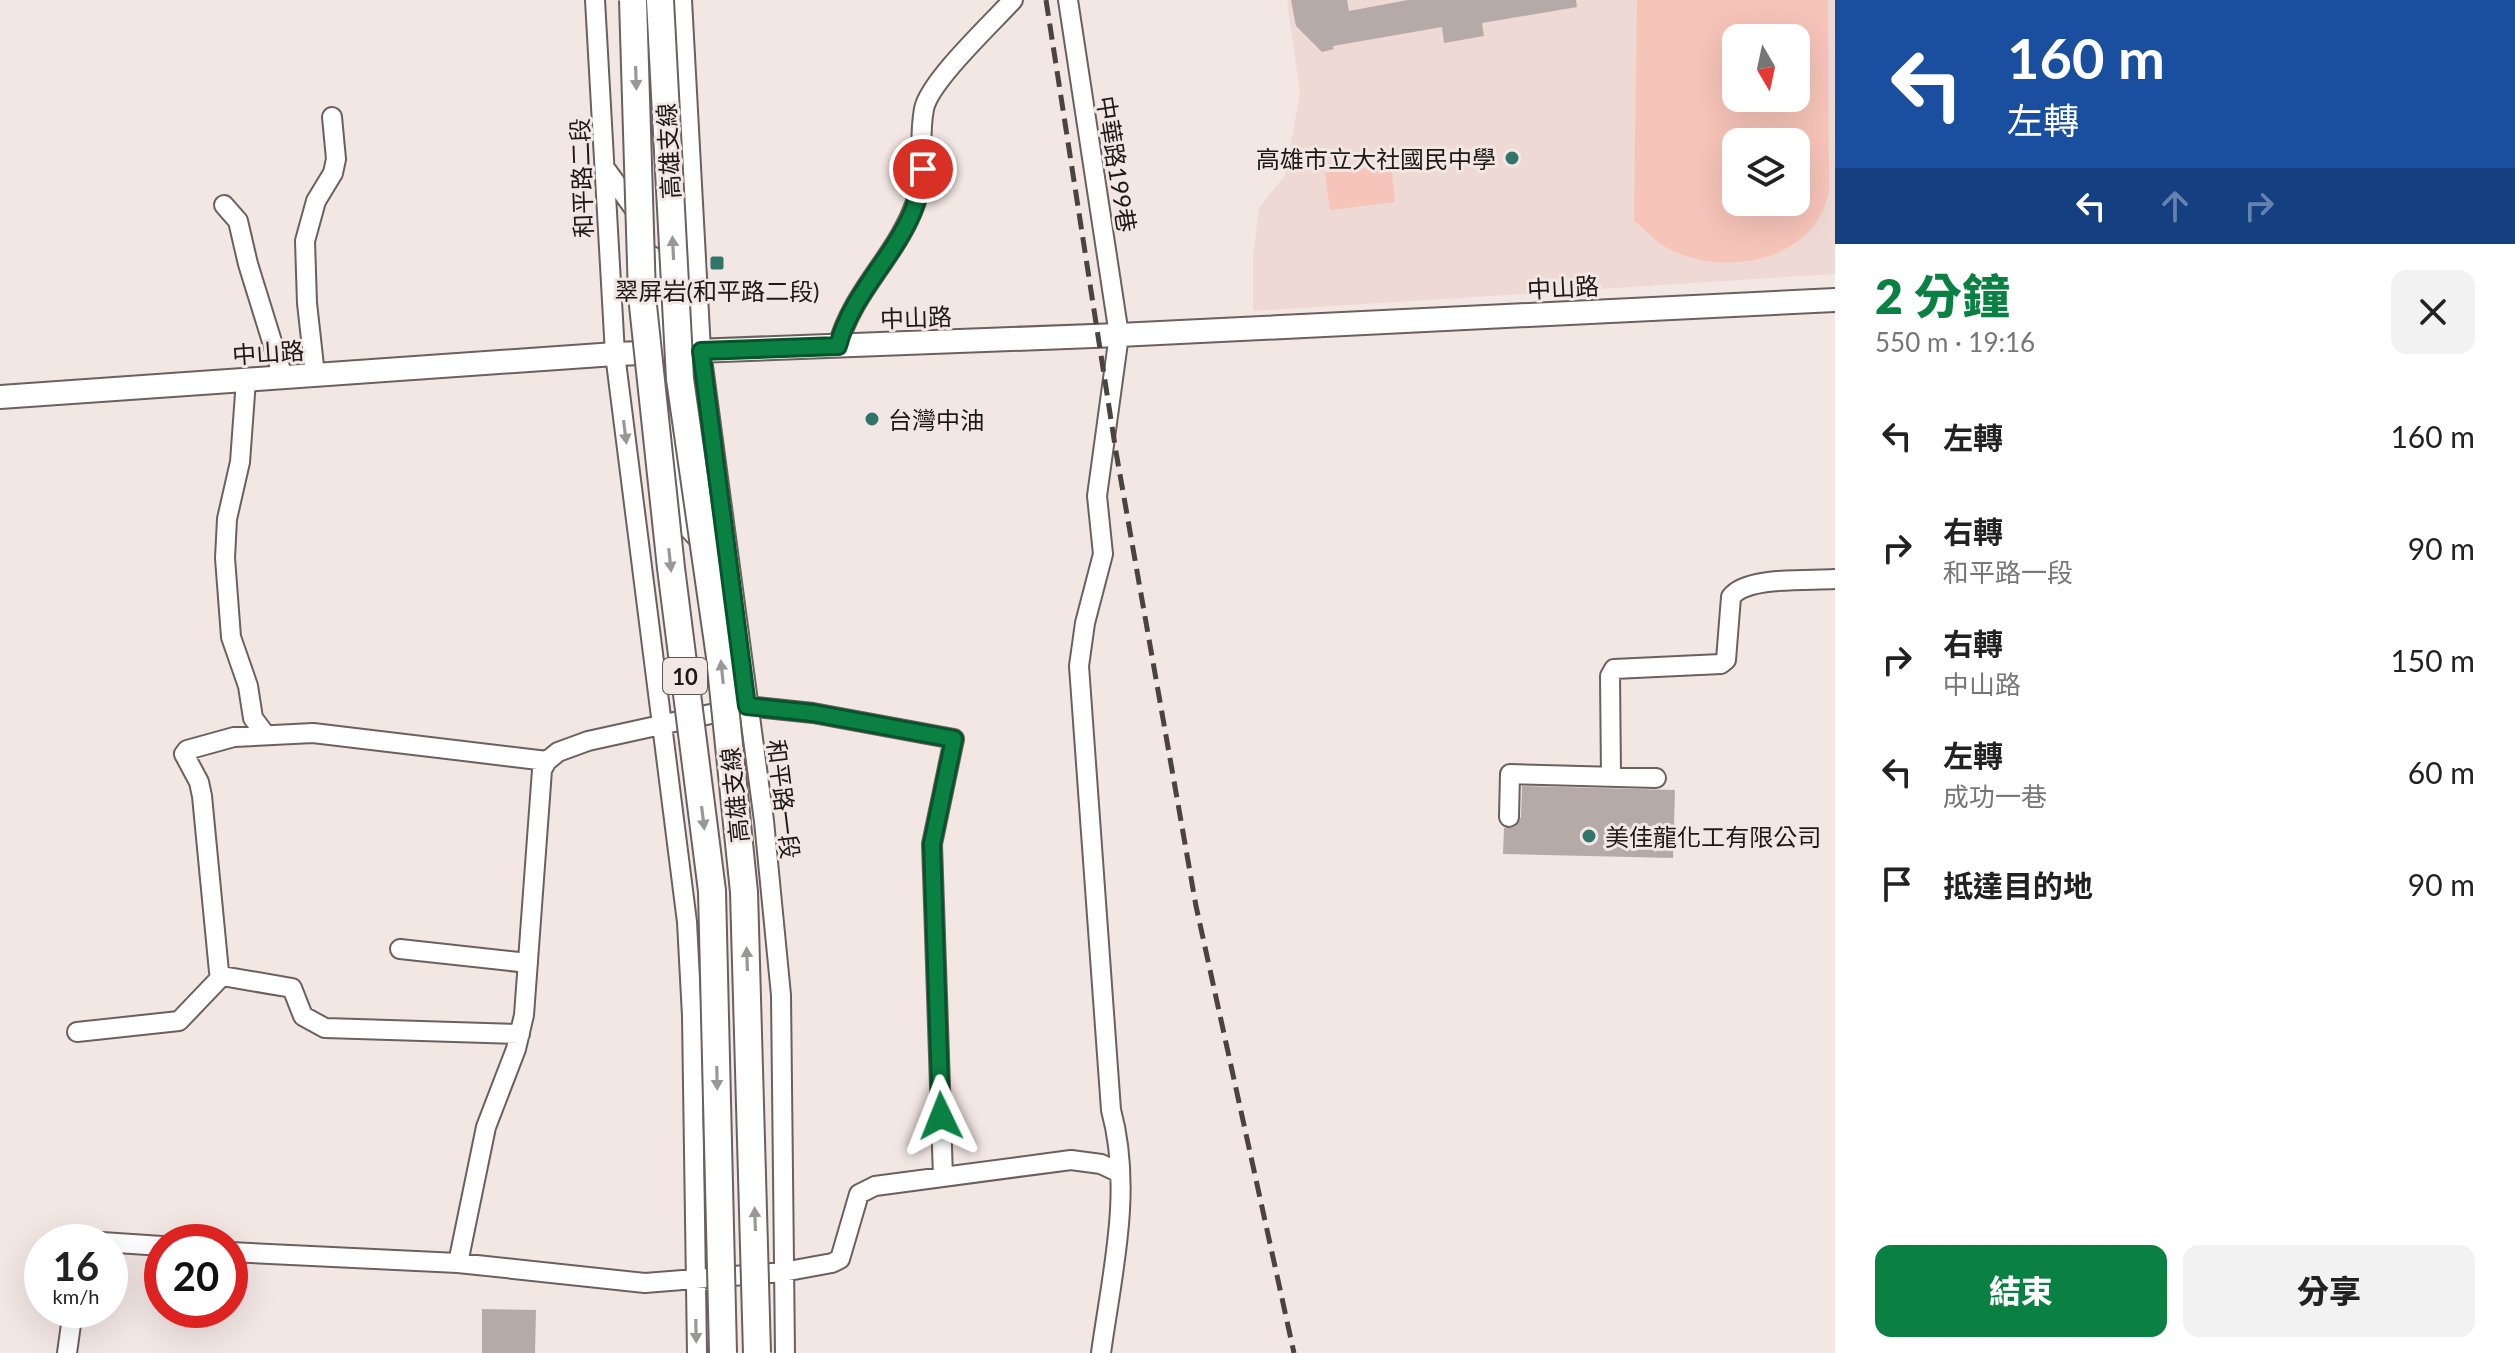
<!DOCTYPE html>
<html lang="zh-TW">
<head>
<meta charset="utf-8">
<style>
	:root { --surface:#fff; --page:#f2f2f2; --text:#222; --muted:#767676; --accent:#0b8043 }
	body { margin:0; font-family:Lato,"Noto Sans TC",sans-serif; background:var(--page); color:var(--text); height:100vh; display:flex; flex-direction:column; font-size:30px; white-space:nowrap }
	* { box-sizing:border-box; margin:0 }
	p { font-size:26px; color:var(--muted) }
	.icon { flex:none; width:44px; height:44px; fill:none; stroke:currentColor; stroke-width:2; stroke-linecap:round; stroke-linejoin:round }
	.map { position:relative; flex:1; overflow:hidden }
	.details { display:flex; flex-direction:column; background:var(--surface); width:680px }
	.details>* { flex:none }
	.top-card { background:#1a4fa0; color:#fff; overflow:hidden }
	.needle { width:52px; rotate:171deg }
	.tools { position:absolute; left:1722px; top:24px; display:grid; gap:16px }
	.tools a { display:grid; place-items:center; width:88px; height:88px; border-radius:16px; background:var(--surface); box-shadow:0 8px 32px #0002; font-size:40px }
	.speed { position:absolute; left:24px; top:1224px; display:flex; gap:16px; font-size:40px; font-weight:700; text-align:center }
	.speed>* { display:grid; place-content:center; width:104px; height:104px; border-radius:50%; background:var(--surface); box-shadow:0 8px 32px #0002; line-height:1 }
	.speed small { font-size:20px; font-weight:400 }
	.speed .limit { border:12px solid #d22; background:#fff; color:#111 }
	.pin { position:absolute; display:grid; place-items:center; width:68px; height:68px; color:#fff; margin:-34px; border:4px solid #fff; border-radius:50%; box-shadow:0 2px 8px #0007 }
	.me { position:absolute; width:88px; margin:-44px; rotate:358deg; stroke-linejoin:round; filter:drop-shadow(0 0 6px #0008) }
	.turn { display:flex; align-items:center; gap:28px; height:168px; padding:0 40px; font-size:36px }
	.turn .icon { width:104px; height:104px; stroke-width:2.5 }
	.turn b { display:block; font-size:56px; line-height:68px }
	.lanes { display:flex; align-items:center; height:76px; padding:0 40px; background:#0003; justify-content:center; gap:40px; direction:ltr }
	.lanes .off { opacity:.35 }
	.round { display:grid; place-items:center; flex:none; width:84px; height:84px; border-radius:16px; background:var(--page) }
	.summary { display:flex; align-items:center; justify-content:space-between; height:136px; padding:0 40px }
	h1 { font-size:48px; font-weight:800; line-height:60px; color:var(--accent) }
	.action { display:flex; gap:16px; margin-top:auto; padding:16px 40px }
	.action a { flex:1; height:92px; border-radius:16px; background:var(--accent); color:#fff; font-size:32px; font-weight:800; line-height:92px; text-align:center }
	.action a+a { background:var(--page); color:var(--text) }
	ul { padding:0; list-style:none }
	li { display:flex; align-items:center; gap:24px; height:112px; padding:0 40px }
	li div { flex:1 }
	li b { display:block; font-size:30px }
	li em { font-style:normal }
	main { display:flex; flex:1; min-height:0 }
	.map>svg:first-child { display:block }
	.built { fill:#eed9d5; fill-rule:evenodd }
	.green { fill:#f7c4b9; fill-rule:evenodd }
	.building { fill:#b5aaa7 }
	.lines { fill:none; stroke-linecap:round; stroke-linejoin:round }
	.minor-casing { stroke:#6b605e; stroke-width:22 }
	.major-casing { stroke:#6b605e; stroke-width:26 }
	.minor { stroke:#fff; stroke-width:18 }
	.major { stroke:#fff; stroke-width:22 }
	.rail { stroke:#494442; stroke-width:5; stroke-dasharray:16 8; stroke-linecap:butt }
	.highway-bridge-casing { stroke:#6b605e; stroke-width:30; stroke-linecap:butt }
	.highway-bridge { stroke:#fff; stroke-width:26 }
	.oneway { fill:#999897 }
	.route-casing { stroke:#07532c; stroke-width:20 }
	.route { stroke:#0b8043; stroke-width:14 }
	.poi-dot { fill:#317568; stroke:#f3e7e4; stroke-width:3 }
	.labels { text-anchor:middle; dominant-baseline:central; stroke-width:6; stroke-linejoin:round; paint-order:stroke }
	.shield { fill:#f3e7e4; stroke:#5d5755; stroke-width:2 }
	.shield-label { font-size:22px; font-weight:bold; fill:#1d1918 }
	.street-label { font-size:24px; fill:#1d1918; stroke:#f3e7e4 }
	.poi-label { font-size:24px; fill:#1d1918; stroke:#f3e7e4; text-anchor:start }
</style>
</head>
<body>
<main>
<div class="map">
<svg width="1835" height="1353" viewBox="0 0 1835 1353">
	<rect width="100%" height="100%" fill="#f3e7e4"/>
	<path class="built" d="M1287,0H1835V274L1253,311V257L1259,208L1285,175L1300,93ZM1736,38H1796V98H1736ZM1736,142H1796V202H1736Z"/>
	<path class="green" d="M1637,0H1828L1829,190C1817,263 1718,280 1662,245C1652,238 1644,228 1634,221ZM1736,38H1796V98H1736ZM1796,142V202H1736V142Z
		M1391,165L1395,202L1330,210L1325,173Z"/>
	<path class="building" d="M1291,0H1347L1349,11L1408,0H1576L1577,7L1482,23L1484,36L1444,43L1442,27L1333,46L1334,49L1322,52L1296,26Z
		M1522,786L1675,790L1673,858L1503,854L1504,828L1515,827L1521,817Z
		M482,1309L536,1310L535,1353H482Z"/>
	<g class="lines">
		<g class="minor-casing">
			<path id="minor" d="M595,0L615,354L687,922L692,1016L697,1353
				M682,0L701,351L764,821L781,995L785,1353
				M1068,0L1119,335L1097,496L1103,554L1085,623L1079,666L1111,1110C1133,1190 1112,1273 1101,1353
				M605,168L638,214
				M224,205L238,221L248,264L283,377
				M652,256L684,524L704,545
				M838,346C851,295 892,260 912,212C928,176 917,145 924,109C929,82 992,23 1013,0
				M315,375L307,303L305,241L316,201L333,173L336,159L332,117
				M246,380L240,462L227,519L225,558L231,637L248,686L253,718L265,734
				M1611,776L1610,676L1614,669L1721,664L1726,660L1731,597C1746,576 1809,581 1835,579
				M1509,817L1510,774L1656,778
				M400,949L528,963
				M77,1032L179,1021L222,976
				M520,1034L325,1028L303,1016L292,988L222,976L219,972L202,796L199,782L184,754L187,750L234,737L313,733L547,761
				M102,1242L162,1246
				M230,1252L458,1263L645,1283L783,1272L832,1263L840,1259L859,1194L875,1186L1071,1160L1101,1164L1120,1173
				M458,1263L486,1127L516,1049L524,1015L542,770L547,761L558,752L588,741L747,706L813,713L954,739L932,844L943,1177
				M67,1353L73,1310"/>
		</g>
		<g class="major-casing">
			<path id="major" d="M0,397L615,354L1119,335L1835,300"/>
		</g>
		<use href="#minor" class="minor"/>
		<use href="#major" class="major"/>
		<path class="rail" d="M1046,0L1116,452L1196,906L1294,1353"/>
		<g class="highway-bridge-casing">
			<path id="highway-bridge" d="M633,0L642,296L671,568L712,891L723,1353
				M660,0L680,379L720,657L744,892L757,1353"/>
		</g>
		<use href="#highway-bridge" class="highway-bridge"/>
	</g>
	<defs><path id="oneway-solid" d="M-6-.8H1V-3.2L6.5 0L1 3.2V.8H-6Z" transform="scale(2)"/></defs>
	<g class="oneway">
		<use href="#oneway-solid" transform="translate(636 78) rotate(88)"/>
		<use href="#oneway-solid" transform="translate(673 248) rotate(-93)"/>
		<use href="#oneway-solid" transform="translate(625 432) rotate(83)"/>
		<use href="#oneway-solid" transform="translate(670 560) rotate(84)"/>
		<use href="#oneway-solid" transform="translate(722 672) rotate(-96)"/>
		<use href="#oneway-solid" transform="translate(703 818) rotate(83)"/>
		<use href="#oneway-solid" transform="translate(747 959) rotate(-92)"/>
		<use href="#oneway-solid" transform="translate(717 1078) rotate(89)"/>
		<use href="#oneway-solid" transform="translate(755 1219) rotate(-92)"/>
		<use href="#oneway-solid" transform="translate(696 1331) rotate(89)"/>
	</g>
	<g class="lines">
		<g class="route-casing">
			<path id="route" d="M923,169C921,183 918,198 913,211C893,259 851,295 838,346L701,351L747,706L813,713L954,739L932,844L941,1116"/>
		</g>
		<use href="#route" class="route"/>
	</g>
	<g class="poi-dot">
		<circle cx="1512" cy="158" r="8"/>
		<rect x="709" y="255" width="16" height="16" rx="4"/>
		<circle cx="872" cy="419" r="8"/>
		<circle cx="1589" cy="836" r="8"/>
	</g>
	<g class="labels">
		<rect class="shield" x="663" y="658" width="44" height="36" rx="6"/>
		<g class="shield-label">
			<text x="685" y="676">10</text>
		</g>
		<g class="street-label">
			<text transform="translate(668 151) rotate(-93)">高雄支線</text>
			<text transform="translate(1117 164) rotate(81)">中華路199巷</text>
			<text transform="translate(581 178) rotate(-92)">和平路二段</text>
			<text transform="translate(1563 287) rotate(-3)">中山路</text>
			<text transform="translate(916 317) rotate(-2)">中山路</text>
			<text transform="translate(268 352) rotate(-4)">中山路</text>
			<text transform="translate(734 795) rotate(-96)">高雄支線</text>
			<text transform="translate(784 799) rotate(83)">和平路一段</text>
		</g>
		<g class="poi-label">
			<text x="1496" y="158" text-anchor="end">高雄市立大社國民中學</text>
			<text x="717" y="290" text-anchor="middle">翠屏岩(和平路二段)</text>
			<text x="888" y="419">台灣中油</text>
			<text x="1605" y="836">美佳龍化工有限公司</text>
		</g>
	</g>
</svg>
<div class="tools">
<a><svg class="needle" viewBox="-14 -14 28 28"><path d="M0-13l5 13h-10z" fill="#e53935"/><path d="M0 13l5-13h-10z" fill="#767676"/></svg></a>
<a><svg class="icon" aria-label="layers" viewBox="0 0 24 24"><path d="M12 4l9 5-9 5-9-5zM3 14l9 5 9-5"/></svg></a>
</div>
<div class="speed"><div>16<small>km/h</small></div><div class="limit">20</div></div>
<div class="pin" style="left:923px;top:169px;background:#d93025"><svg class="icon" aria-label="arrive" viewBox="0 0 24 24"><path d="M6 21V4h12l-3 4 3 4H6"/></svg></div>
<svg class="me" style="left:941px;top:1116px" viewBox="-20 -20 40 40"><path d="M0-17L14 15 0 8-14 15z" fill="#0b8043" stroke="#fff" stroke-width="4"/></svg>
</div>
<section class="details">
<div class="top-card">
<div class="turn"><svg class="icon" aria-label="left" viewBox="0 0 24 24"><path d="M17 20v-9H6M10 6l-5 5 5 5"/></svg><div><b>160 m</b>左轉</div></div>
<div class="lanes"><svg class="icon" aria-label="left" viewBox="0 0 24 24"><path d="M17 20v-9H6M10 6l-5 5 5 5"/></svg><svg class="icon off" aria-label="ahead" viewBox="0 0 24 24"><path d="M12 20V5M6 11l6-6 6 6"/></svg><svg class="icon off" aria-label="right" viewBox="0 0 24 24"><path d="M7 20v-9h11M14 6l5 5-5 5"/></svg></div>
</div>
<div class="summary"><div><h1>2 分鐘</h1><p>550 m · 19:16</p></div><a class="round"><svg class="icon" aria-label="close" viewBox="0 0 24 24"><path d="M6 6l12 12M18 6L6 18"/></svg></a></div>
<ul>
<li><svg class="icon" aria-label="left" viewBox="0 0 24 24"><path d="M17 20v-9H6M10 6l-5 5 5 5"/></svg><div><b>左轉</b></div><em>160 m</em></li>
<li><svg class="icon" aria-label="right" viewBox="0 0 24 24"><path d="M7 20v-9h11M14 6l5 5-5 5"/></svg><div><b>右轉</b><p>和平路一段</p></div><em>90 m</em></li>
<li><svg class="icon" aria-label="right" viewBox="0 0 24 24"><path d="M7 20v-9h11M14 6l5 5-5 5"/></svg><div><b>右轉</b><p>中山路</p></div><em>150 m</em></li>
<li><svg class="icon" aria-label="left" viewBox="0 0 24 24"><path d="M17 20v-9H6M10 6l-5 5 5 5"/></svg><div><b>左轉</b><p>成功一巷</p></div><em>60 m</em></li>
<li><svg class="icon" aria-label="arrive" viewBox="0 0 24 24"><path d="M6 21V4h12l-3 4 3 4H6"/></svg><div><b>抵達目的地</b></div><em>90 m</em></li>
</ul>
<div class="action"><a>結束</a><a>分享</a></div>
</section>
</main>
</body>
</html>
